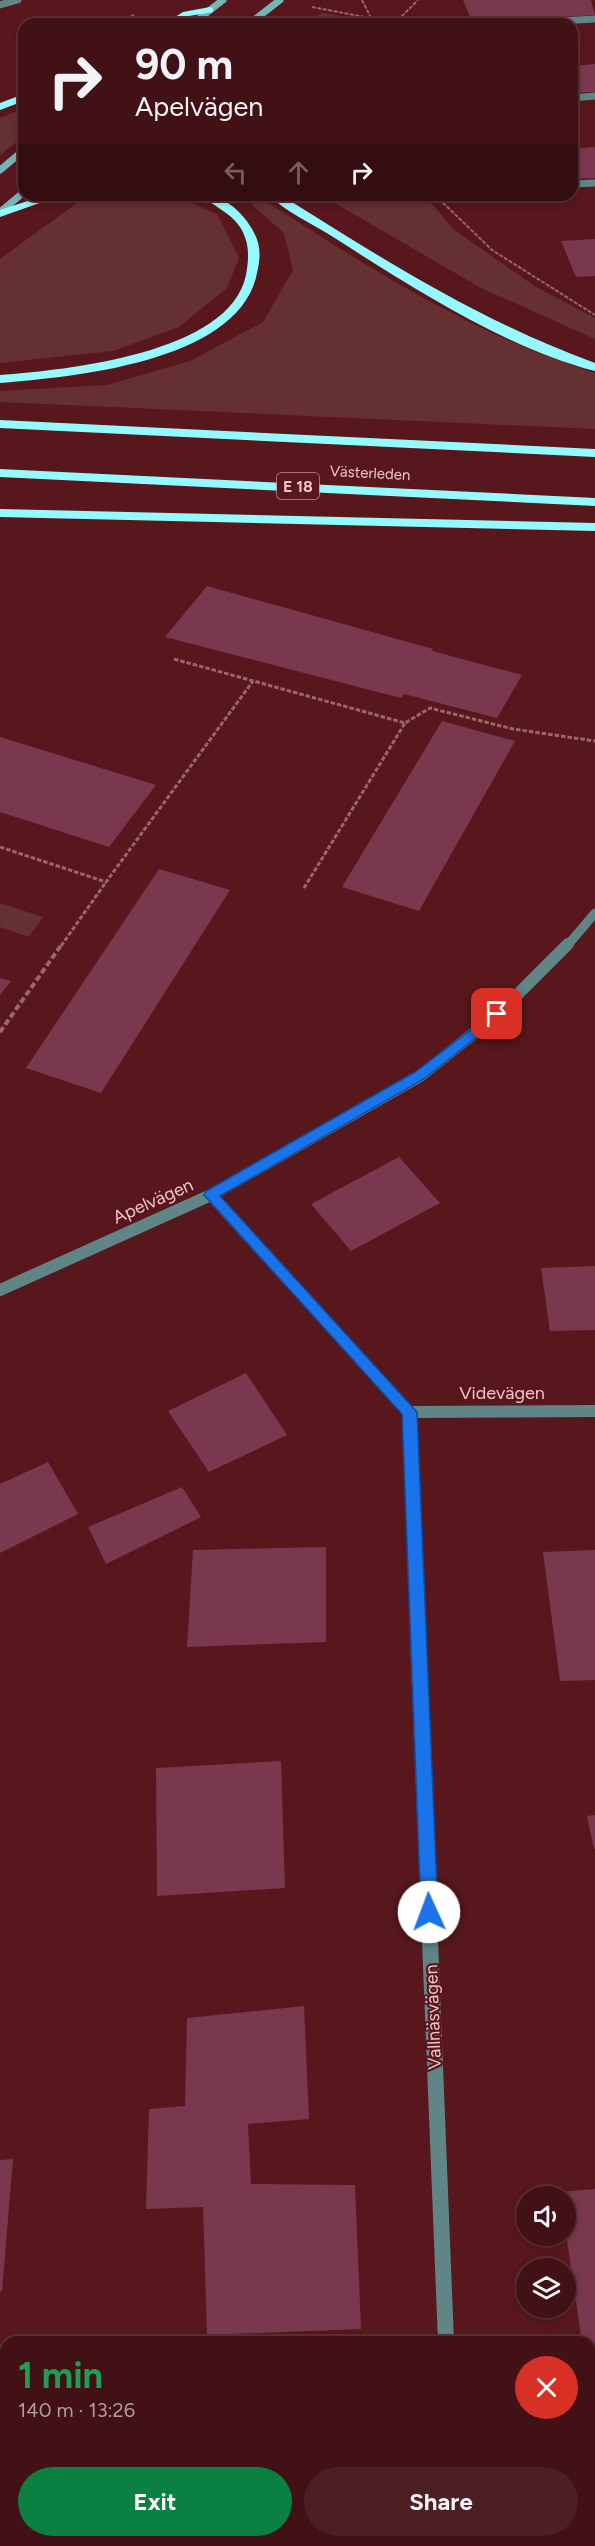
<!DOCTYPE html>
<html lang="en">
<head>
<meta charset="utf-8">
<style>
	:root { --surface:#411115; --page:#4c1f22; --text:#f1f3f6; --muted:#ae9da0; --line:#5a3134; --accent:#0b8043 }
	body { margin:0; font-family:Figtree,sans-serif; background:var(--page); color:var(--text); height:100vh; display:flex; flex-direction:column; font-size:22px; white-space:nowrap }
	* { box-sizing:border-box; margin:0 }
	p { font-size:20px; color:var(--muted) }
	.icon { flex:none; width:33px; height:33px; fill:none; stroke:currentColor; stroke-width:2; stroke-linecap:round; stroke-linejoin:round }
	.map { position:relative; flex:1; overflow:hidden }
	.sheet { position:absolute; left:0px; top:2336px; width:596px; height:212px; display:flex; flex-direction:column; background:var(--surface); border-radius:18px 18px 0 0; box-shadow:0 3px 9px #0003,0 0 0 2px var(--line) }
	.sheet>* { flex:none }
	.banner { position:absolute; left:18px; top:18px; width:560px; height:183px; border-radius:18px; box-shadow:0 3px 9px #0003,0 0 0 2px var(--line); background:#411115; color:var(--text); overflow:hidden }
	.tools { position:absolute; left:516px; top:2186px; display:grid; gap:12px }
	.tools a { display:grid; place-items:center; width:60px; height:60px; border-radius:50%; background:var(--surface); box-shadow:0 3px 9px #0003,0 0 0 2px var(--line); font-size:30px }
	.pin { position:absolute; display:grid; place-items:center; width:51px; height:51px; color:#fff; margin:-26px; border-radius:12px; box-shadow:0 3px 9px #0006 }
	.me { position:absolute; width:66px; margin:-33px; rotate:358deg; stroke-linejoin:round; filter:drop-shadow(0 0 4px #0008) }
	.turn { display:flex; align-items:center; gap:21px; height:126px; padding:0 18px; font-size:27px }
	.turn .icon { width:78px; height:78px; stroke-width:2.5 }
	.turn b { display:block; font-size:42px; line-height:51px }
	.lanes { display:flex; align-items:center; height:57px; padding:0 18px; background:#0003; justify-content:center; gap:30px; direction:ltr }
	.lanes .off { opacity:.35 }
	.round { display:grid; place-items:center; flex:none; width:63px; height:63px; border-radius:32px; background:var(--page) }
	.overview { display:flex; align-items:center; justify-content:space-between; height:102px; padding:0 18px }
	h1 { font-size:36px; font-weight:700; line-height:45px; color:#1e9e55 }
	.button { display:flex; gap:12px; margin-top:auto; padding:12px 18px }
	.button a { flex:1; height:69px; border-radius:36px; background:var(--accent); color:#fff; font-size:24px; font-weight:700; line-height:69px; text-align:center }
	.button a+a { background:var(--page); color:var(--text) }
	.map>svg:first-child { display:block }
	.green { fill:#653031 }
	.building { fill:#7a384f }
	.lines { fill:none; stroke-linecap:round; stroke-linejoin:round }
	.path-far2 { stroke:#9c6668; stroke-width:2; stroke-dasharray:4 1.5; stroke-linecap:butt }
	.path-far1 { stroke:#9c6668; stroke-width:3; stroke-dasharray:4.5 2; stroke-linecap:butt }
	.path { stroke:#9c6668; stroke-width:4; stroke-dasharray:6 3; stroke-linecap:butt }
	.service { stroke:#5f8587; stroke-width:7 }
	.minor-far3 { stroke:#5f8587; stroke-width:7 }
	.minor-far2 { stroke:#5f8587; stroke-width:9 }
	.minor-far1 { stroke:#5f8587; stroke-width:12 }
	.minor { stroke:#5f8587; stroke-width:16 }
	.secondary { stroke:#75b4b7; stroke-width:7 }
	.motorway { fill:#95faff; fill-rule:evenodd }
	.route { fill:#1a73e8; stroke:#114b97; stroke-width:1.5 }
	.labels { text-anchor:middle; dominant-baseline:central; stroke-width:4.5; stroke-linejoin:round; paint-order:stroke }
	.far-street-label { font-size:15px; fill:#efc5c4; stroke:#57171c }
	.shield { fill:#57171c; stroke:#c19192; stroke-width:1.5 }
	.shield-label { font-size:16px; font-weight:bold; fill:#efc5c4 }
	.street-label { font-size:18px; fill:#efc5c4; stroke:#57171c }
</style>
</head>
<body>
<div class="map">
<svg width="595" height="2546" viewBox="0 0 595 2546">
	<rect width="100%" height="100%" fill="#57171c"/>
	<path class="green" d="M323,13L359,19L360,24H300Z
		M24,108V136L0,155V118Z
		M88,195H173L217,214L239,258L227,288L179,327L113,351L0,363V259Z
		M241,195H256C365,265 470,334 595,373V429L0,402V391L107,385L190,361L263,322L293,270L284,233Z
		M321,195H425L453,229L536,287L595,318V339L481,288Z
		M0,903L43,917L29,937L0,927Z"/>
	<path class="building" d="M463,0H591L595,15L472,22Z
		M595,64V92L572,93V66Z
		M595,147V178L572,179V149Z
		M595,239V276L576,277L561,241Z
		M207,586L433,649L432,651L522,675L497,718L404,694L401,698L165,637Z
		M442,721L515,741L419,911L342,887Z
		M0,737L156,785L109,847L0,812Z
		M159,869L230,890L101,1093L26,1068Z
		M0,978L11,981L0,995Z
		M399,1157L440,1203L351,1251L311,1204Z
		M595,1266V1330L550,1331L541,1268Z
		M246,1373L287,1435L209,1472L168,1411Z
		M48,1462L78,1514L0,1553V1484Z
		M182,1487L201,1517L106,1564L88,1527Z
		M326,1547V1642L187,1647L193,1550Z
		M595,1550V1680L560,1681L543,1552Z
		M281,1761L285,1888L157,1896L156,1768Z
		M595,1815V1849H594L587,1816Z
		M304,2006L309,2119L248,2124L251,2184L355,2185L361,2329L207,2335L203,2207L146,2209L149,2109L185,2106L187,2018Z
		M13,2159L2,2291H0V2160Z
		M595,2189V2380L590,2381V2342H582L566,2234V2196H560L559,2192Z"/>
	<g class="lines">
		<path class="path-far2" d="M362,0L374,24
			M312,7L370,18
			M116,24L134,15
			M387,24L400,18L418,0
			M435,195L492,250L595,315"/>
		<path class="path-far1" d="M174,659L405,723L430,708L513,729L595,741
			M0,847L106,882L253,681
			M304,888L405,723
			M61,946L106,882"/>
		<path class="path" d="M0,1032L62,944"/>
		<path class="service" d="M507,24L595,19
			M572,98L595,96
			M572,184L595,183"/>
		<path class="minor-far3" d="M0,5L18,0"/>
		<path class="minor-far2" d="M567,946L595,913"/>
		<path class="minor-far1" d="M211,1195L409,1412L418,1641
			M0,1290L211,1195L420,1076L497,1015L568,944
			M409,1412L595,1411"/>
		<path class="minor" d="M418,1640L446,2342
			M590,2521H595
			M0,2524H6
			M454,2541V2546"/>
		<path class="secondary" d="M192,24L223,0
			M249,24L280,0
			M0,170L24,150
			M0,212L24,192"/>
		<path class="motorway" d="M210,7L213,8V12L189,16L176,24H164L183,12Z
			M24,94V101L0,110V103Z
			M46,195H62L0,217V210Z
			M202,195C223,195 241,210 252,229C261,244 261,256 257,273C240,362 73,377 0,383V375C65,370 230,354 246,275C249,258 250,243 240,227C230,212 214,207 202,195Z
			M269,195H281C382,259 482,322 595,363V371C505,348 408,285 330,235C311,223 284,211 269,195Z
			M0,420L595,449V457L0,428Z
			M0,469L595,498V506L0,477Z
			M0,509L595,523V531L0,517Z"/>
	</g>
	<path class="route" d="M497,1010L503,1014L501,1018L424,1079L220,1196L417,1412L438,1912L435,1918L429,1921L423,1918L421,1912L402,1414L204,1195L206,1191L415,1072Z"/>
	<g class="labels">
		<g class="far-street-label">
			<text transform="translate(370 473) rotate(3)">Västerleden</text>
		</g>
		<rect class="shield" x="277" y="473" width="42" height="26" rx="4.5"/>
		<g class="shield-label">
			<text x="298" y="486">E 18</text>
		</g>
		<g class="street-label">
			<text transform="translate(153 1201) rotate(-24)">Apelvägen</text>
			<text x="502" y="1393">Videvägen</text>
			<text transform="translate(433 2017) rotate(-92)">Vallnäsvägen</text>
		</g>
	</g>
</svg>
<div class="tools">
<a><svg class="icon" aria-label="sound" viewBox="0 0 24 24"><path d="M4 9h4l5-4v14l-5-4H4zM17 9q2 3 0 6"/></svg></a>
<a><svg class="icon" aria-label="layers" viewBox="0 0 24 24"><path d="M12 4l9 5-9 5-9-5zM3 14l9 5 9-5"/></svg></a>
</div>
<div class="pin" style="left:497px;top:1014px;background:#d93025"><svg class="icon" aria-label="arrive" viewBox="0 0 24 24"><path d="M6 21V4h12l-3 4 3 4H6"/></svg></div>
<svg class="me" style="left:429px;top:1912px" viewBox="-20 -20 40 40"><circle r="19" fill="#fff"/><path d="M0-13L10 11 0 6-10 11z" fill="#1a73e8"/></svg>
<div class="banner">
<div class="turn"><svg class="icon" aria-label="right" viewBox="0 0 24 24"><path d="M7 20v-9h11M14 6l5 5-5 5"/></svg><div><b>90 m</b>Apelvägen</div></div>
<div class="lanes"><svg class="icon off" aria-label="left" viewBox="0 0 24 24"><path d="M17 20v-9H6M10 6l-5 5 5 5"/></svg><svg class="icon off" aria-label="ahead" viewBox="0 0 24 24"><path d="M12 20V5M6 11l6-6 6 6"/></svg><svg class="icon" aria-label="right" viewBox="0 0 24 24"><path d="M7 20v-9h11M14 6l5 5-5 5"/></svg></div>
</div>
<section class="sheet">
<div class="overview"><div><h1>1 min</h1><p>140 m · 13:26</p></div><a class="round" style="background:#d93025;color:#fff"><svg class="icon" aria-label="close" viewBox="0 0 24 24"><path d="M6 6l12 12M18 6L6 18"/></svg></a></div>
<div class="button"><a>Exit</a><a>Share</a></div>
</section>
</div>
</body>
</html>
